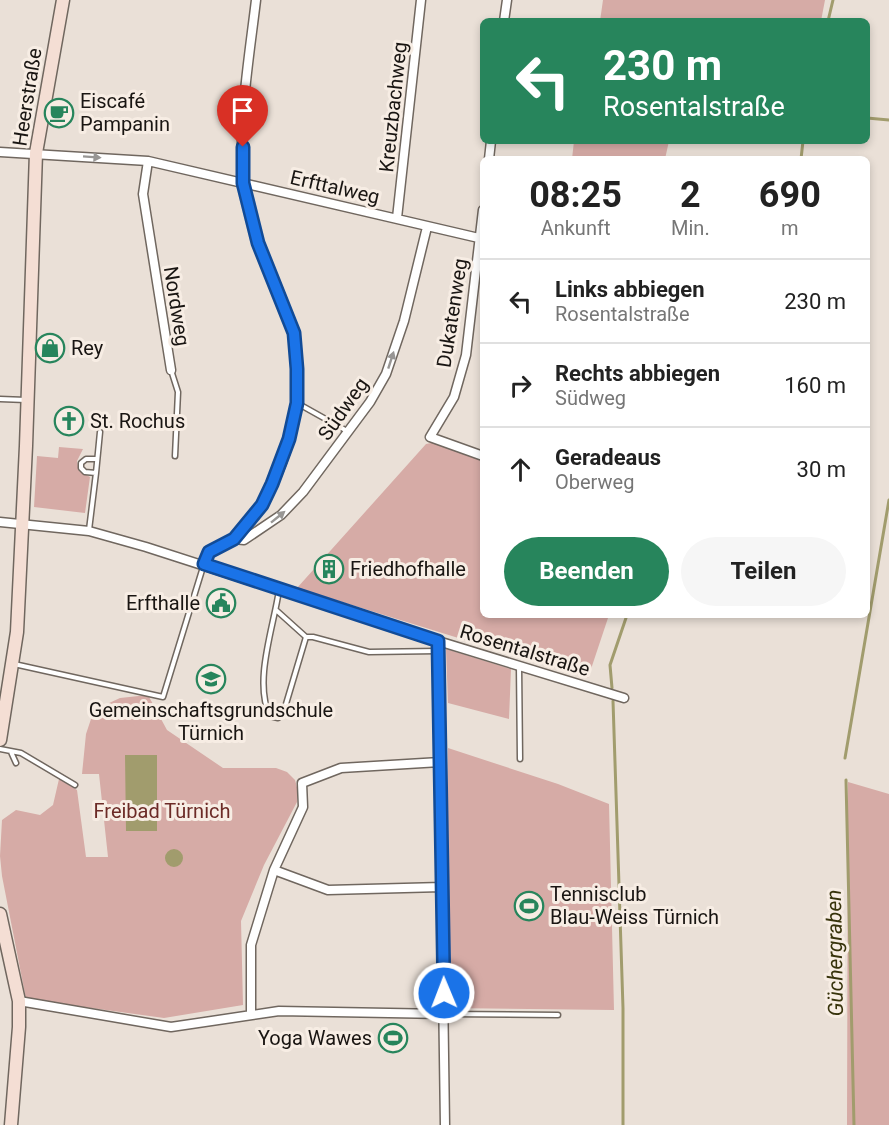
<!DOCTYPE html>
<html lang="de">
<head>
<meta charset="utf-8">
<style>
	:root { --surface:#fff; --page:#f6f6f6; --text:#222; --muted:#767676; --line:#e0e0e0; --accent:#27855c }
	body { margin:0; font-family:Roboto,sans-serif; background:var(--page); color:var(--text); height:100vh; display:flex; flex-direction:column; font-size:22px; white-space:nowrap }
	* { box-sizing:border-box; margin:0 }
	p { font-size:20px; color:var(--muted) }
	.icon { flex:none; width:33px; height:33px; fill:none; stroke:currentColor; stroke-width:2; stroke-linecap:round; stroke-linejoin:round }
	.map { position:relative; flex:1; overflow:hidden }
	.sheet { position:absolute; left:480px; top:156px; width:390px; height:462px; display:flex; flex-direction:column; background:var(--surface); border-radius:9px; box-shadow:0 3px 9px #0003 }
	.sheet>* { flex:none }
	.hud { position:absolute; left:480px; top:18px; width:390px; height:126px; border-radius:9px; box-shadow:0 3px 9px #0003; background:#27855c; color:#fff; overflow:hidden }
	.pin { position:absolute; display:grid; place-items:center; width:51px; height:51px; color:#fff; margin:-62px -26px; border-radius:50% 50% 50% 0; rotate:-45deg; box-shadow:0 0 6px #0007 }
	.pin .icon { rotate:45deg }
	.me { position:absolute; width:66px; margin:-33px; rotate:359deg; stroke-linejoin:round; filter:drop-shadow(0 0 4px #0008) }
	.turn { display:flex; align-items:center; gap:21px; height:126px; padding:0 24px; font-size:27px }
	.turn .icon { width:78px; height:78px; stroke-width:2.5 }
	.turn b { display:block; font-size:42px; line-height:51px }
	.eta { display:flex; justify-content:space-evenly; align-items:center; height:102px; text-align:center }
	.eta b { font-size:36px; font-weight:700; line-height:42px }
	.cta { display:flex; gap:12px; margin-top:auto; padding:12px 24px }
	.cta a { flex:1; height:69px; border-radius:36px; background:var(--accent); color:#fff; font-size:24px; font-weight:700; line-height:69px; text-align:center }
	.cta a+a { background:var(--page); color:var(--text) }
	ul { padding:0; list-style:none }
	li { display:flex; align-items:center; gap:18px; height:84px; padding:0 24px; border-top:2px solid var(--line) }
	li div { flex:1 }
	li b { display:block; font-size:22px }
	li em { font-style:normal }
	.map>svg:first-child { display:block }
	.green { fill:#d6aba6 }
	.water { fill:#a19c6d }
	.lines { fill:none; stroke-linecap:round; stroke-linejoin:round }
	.stream { stroke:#a19c6d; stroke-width:3 }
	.service-casing { stroke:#70675f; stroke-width:7 }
	.minor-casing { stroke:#70675f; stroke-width:11 }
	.secondary-casing { stroke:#70675f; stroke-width:15 }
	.service { stroke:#fff; stroke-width:4 }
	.minor { stroke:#fff; stroke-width:8 }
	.secondary { stroke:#f4ded4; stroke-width:12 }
	.oneway { fill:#989694 }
	.route-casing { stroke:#114b97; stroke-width:15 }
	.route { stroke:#1a73e8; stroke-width:10 }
	.labels { text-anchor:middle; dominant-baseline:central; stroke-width:6; stroke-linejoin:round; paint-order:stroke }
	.street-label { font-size:20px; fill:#191512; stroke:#f7ede4 }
	.poi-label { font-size:20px; fill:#191512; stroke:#f7ede4; text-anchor:start }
	.park-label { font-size:20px; fill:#6c2b27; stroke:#f7ede4 }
	.water-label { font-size:21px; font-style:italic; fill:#37330b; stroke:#f7ede4 }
</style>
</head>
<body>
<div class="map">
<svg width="889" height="1125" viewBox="0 0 889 1125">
	<rect width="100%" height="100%" fill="#eae0d7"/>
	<path class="green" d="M603,0H825L821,21H600Z
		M574,141H669L665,159H572Z
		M436,442L483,459V615H609L588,678L297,588L426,444Z
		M59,447L83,449L77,461L79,471L90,477L85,513L34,507L37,456L58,458Z
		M446,649L511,669L509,719L448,703Z
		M148,695L167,730L223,768H276L287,772L295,780L298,791L297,802L264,865L241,921L243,1005L164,1018L26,999L2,876L0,856L2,820L16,810L40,815L53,805L59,779L77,790L86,857H108L99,774H82L86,734L94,710L120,698Z
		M448,748L558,784L609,804L614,1010L447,1008Z
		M848,782L889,794V1125H847Z"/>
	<path class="water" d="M125,755H157V831H126Z
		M165 858a9 9 0 1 1 18 0a9 9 0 1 1-18 0Z"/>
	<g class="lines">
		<path class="stream" d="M828,21L833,0
			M867,118L889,120
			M801,159L803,141
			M612,688L610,665L627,615
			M613,701L623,1008V1125
			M845,758L889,500
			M846,780L854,1125"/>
		<g class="service-casing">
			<path id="service" d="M171,370L178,392L175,456
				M0,399L26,400
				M297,403L347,431
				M96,473L100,432
				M89,530L96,473L85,472L81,468V463L86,459H97
				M276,610L306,637L283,714L278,718L270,716C253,682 274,626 279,590
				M306,637H313L369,652L438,651
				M14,664L163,697L203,567
				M519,666L520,759
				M0,749L21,753L75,785
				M11,752L16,763
				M445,1014L558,1015"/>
		</g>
		<g class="minor-casing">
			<path id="minor" d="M504,21L507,0
				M0,152L148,161L483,239
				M489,159L491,141
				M148,161L143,194L171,370
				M483,210L466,355L454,397L430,437L483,456
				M397,218L421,0
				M0,522L89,531L146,547L438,641L624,698
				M234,539C290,481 313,387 286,311C279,288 267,266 258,243C254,232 252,220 249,208C247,199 243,190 243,182C238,122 249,59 256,0
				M204,564L209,552L234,539L244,540L281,515L303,492L370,402L386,374L404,321L427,227
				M438,641L445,1125
				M274,870L303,807L302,783L341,768L440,762
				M19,1001L171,1027L279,1011L444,1014
				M251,1015V945L274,870L328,890L442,887"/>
		</g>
		<g class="secondary-casing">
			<path id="secondary" d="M0,740L17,632L26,446L36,153L63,0
				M0,914L19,1001V1027L11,1125"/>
		</g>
		<use href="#service" class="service"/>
		<use href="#minor" class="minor"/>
		<use href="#secondary" class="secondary"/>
	</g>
	<defs><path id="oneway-solid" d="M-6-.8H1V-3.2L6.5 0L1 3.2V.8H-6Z" transform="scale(1.5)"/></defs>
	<g class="oneway">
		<use href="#oneway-solid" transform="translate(92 157) rotate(4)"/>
		<use href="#oneway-solid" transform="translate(391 360) rotate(-72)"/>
		<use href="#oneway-solid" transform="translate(278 517) rotate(-39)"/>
	</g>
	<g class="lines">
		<g class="route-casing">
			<path id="route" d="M243,147V183L258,243L294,333L297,369V403L289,439L272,484L262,505L234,539L209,552L204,564L438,641L444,993"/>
		</g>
		<use href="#route" class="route"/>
	</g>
	<defs>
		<g id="cafe-ring" transform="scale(1.5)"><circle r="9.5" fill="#f7ede4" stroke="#27855c" stroke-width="1.5"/><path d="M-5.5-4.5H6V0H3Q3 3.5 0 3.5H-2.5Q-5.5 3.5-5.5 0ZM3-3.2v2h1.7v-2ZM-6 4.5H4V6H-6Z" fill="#27855c"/></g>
		<g id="shop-ring" transform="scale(1.5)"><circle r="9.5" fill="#f7ede4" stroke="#27855c" stroke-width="1.5"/><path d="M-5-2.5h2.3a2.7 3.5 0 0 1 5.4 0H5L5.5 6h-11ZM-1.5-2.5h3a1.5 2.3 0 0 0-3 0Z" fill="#27855c"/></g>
		<g id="church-ring" transform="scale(1.5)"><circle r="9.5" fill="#f7ede4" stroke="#27855c" stroke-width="1.5"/><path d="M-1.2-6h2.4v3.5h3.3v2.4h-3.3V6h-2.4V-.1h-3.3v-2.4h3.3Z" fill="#27855c"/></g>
		<g id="building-ring" transform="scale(1.5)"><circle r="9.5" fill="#f7ede4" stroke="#27855c" stroke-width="1.5"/><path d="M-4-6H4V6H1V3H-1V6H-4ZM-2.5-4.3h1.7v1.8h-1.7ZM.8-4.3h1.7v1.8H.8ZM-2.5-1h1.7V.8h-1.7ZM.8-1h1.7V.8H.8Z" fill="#27855c"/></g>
		<g id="civic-ring" transform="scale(1.5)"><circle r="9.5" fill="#f7ede4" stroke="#27855c" stroke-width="1.5"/><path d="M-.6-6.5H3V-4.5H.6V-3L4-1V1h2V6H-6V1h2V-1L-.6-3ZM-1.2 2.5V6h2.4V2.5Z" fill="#27855c"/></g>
		<g id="school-ring" transform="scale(1.5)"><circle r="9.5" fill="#f7ede4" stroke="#27855c" stroke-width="1.5"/><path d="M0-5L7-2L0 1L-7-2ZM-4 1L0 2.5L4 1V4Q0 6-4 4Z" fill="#27855c"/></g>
		<g id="stadium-ring" transform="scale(1.5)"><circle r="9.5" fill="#f7ede4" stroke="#27855c" stroke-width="1.5"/><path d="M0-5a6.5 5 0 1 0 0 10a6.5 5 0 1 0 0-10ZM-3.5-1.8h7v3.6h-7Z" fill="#27855c"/></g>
	</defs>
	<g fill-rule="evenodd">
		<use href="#cafe-ring" x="59" y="113"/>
		<use href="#shop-ring" x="50" y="348"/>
		<use href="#church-ring" x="69" y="421"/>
		<use href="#building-ring" x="329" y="569"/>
		<use href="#civic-ring" x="221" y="603"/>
		<use href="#school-ring" x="211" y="679"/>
		<use href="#stadium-ring" x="529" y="906"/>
		<use href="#stadium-ring" x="393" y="1038"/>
	</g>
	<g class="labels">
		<g class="street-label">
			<text transform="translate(27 97) rotate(-81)">Heerstraße</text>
			<text transform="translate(393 107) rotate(-84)">Kreuzbachweg</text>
			<text transform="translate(335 187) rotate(13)">Erfttalweg</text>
			<text transform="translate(177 306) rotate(81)">Nordweg</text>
			<text transform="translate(452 313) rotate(-81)">Dukatenweg</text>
			<text transform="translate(343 409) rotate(-55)">Südweg</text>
			<text transform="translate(525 650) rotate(17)">Rosentalstraße</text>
		</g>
		<g class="poi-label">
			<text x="80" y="101">Eiscafé<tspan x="80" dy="23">Pampanin</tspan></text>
			<text x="71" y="348">Rey</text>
			<text x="90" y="421">St. Rochus</text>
			<text x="350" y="569">Friedhofhalle</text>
			<text x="200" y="603" text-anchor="end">Erfthalle</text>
			<text x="211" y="710" text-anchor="middle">Gemeinschaftsgrundschule<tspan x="211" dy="23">Türnich</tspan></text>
			<text x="550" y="894">Tennisclub<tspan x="550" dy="23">Blau-Weiss Türnich</tspan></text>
			<text x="372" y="1038" text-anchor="end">Yoga Wawes</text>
		</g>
		<g class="park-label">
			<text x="162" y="811">Freibad Türnich</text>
		</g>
		<g class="water-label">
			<text transform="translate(835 953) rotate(-91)">Güchergraben</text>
		</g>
	</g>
</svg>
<div class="pin" style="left:243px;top:147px;background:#d93025"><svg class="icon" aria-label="arrive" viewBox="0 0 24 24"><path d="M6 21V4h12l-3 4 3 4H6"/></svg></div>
<svg class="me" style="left:444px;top:993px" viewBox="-20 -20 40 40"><circle r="17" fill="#1a73e8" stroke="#fff" stroke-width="3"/><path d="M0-11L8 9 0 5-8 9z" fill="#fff"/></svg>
<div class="hud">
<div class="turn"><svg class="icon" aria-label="left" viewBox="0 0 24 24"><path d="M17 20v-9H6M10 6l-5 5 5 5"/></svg><div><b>230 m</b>Rosentalstraße</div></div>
</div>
<section class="sheet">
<div class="eta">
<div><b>08:25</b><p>Ankunft</p></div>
<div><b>2</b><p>Min.</p></div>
<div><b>690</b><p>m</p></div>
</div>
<ul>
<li><svg class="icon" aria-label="left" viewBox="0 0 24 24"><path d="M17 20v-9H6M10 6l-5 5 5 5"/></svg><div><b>Links abbiegen</b><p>Rosentalstraße</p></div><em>230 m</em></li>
<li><svg class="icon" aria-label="right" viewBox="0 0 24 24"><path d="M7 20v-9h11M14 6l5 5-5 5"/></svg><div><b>Rechts abbiegen</b><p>Südweg</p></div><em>160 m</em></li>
<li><svg class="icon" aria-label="ahead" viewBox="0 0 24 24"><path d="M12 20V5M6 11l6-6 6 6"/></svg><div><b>Geradeaus</b><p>Oberweg</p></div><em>30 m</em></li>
</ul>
<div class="cta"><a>Beenden</a><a>Teilen</a></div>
</section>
</div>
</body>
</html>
